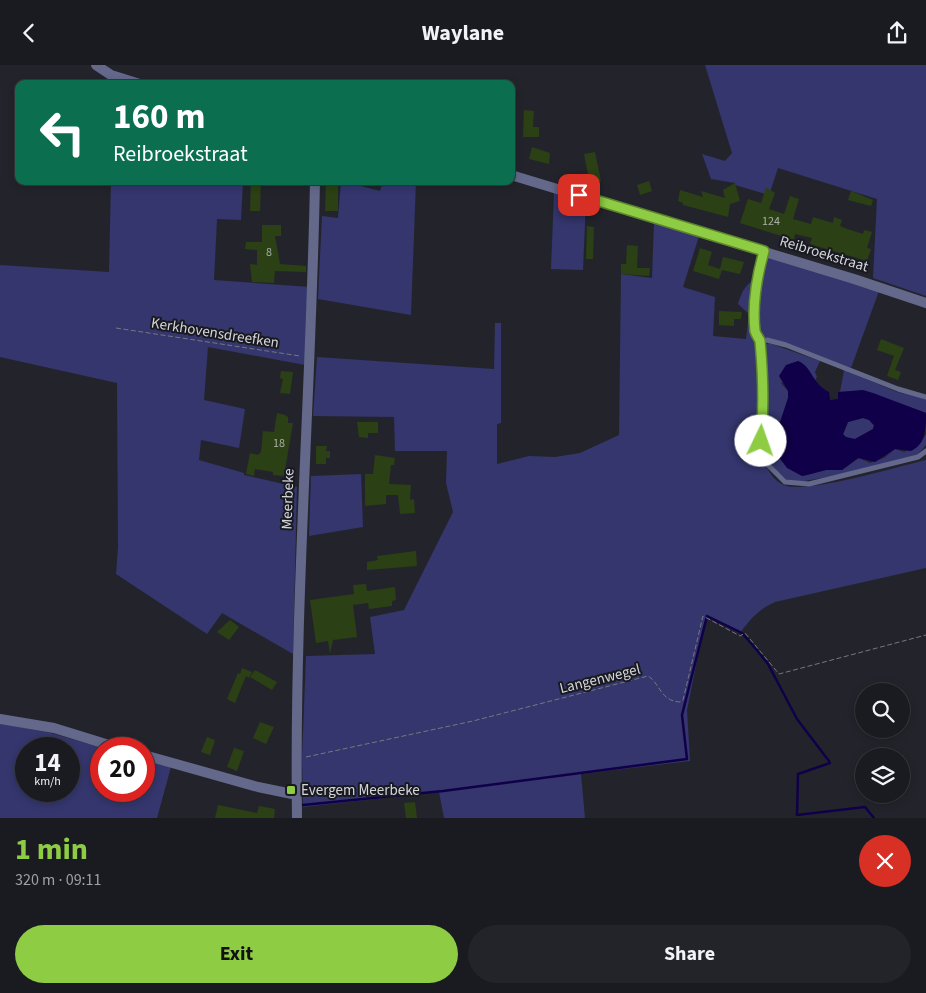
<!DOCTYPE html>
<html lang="en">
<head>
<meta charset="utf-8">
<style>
	:root { --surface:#1a1b20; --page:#232429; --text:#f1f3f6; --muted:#9fa1a5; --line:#38393e; --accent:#8ecd43 }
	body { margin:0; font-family:"Source Sans 3",sans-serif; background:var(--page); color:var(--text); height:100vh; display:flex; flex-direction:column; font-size:19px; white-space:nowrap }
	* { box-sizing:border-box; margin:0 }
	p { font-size:16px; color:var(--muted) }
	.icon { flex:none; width:28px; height:28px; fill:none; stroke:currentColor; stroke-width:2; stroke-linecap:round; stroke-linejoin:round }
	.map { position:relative; height:753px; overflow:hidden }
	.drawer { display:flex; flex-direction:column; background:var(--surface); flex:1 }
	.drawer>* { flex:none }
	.guide { position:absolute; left:15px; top:15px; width:500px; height:105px; border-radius:10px; box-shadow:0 2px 8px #0003,0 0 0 1px var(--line); background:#0b6e4f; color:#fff; overflow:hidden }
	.fabs { position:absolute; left:855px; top:618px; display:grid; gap:10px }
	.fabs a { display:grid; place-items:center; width:55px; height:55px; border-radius:50%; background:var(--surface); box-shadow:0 2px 8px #0003,0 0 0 1px var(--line); font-size:25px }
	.speed { position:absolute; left:15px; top:672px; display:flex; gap:10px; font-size:25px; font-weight:700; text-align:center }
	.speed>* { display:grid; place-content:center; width:65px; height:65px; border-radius:50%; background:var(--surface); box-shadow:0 2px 8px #0003,0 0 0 1px var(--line); line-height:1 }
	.speed small { font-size:12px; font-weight:400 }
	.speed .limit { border:8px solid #d22; background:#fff; color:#111 }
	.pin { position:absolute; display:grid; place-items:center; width:42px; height:42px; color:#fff; margin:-21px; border-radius:10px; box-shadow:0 2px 8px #0006 }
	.me { position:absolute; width:55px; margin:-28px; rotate:3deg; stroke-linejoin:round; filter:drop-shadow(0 0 4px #0008) }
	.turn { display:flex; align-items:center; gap:18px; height:105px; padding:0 15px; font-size:22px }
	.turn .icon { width:65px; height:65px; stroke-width:2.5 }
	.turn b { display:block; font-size:35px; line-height:42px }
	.round { display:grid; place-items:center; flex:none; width:52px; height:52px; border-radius:26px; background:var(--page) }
	.head { display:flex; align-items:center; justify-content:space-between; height:85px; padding:0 15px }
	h1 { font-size:30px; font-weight:700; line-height:38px; color:var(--accent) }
	.action { display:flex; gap:10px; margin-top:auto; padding:10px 15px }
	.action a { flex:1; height:58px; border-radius:30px; background:var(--accent); color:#111; font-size:20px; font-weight:700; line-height:58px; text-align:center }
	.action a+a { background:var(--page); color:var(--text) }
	header { display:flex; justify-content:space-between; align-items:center; height:65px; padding:0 15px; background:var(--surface); font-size:22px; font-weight:700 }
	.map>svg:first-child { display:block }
	.green { fill:#34366d; fill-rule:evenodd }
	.water { fill:#100049; fill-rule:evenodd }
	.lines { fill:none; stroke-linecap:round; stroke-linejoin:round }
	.stream { stroke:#100049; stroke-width:2.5 }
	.building { fill:#2b4014 }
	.path { stroke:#77787d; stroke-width:1; stroke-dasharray:5 2.5; stroke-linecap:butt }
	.service { stroke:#64688b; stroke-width:5 }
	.minor { stroke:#64688b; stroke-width:10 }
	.tertiary { stroke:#64688b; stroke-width:10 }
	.route-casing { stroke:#5c852c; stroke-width:12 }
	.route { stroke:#8ecd43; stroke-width:9 }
	.poi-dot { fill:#8ecd43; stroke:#191a21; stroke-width:2 }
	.labels { text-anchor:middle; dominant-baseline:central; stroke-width:4; stroke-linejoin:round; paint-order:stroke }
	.number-label { font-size:12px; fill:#aab0a8 }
	.street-label { font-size:15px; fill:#d4d5d9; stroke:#191a21 }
	.poi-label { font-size:15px; fill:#d4d5d9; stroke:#191a21; text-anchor:start }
</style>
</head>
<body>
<header><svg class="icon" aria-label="back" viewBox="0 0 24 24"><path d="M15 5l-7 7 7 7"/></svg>Waylane<svg class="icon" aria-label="share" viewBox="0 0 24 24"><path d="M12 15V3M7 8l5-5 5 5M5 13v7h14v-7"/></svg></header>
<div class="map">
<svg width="926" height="753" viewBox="0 0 926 753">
	<rect width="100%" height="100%" fill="#23242b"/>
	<path class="green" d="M705,0H926V231L873,213L877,134L778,103L769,130L735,120V118L711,114L702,89L725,96L732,88Z
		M111,116H243L241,155L217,154L214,215L310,222L305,300L208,282L204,335L245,344L239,383L201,375L199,395L244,408V410L297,422L293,589L222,548L207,569L116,509L118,482L117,318L0,292V200L109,207Z
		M341,116L380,126L383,116H416L411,250L318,234L322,151L338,153Z
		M554,127L586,136L583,205L551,204Z
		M654,157L699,171L683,222L715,232L713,271L746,274L749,249L738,239C742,226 747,215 762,213L767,191L879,226L851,303L756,270L754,275C758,293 761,311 762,329C762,345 758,362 760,378C762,394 769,416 787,421C814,427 896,402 926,395V503L775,537C759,544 750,554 740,568L706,551L687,645L690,696L581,709L585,753H444L439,727L303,742L302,693L306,591L375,589L370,552L404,545L453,447L446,418L447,386H395L394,352L313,351L317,292L494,304L495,258H501V358L497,359V399L529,391L555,392L580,388L619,370L621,209L652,213Z
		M769,278L820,296L815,307L817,312L814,317L809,305L781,318L788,326V333L775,376L802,411L826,405H842L859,393L870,398L884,393L895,384L904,387L921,378L926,369V380L917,390L839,410L799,417L788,416L770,400L763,380L766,345L761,282Z
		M844,305L897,327L926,334V348L896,337L840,327Z
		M863,353L869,355L874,361L873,364L855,374H850L843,370L848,357Z
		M361,409L363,462L309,471L311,411Z
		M0,658L51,668L106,684H101V726H144V695L171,702L157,753H0ZM26,684H69V726H26Z"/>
	<path class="water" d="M798,296C812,301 811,318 829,327L830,335L838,334V327L863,325L873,328L926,348C926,363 926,379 911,386L895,384L875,397L858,393L842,405H826L807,410L802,411L787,403L778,391L775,382L777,366L788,333V326L779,311L786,300ZM863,353L869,355L874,360L873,364L855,374L846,372L843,369L848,357Z"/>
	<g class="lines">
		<path class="stream" d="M303,740L443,726L687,694L682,650L707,551L742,568L756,584L768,599L797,654L829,696L830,698L798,709L797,750L865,742L874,753"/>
	</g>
	<path class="building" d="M524,45L534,46L533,62H539V72H523Z
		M532,82L550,88L549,99L529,94Z
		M595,87L601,116L590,119L584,89Z
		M251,116H261L260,146H250Z
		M326,116H338V146H325Z
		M649,116L652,126L640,130L637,120Z
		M735,118L740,136L730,139L728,152L683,140V138L678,136L680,125L703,132L701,126L725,133L723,125Z
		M766,122L775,128L769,144L784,149L790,131L799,134L793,154L811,159L813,152L833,158L834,152L842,155L840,161L847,164L863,169L864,165L872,167L867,183L871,184L867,196L810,179L812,173L795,169L794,175L740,158L748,134L761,138Z
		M851,126L873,135L871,141L848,135Z
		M262,160H281V171H275L280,199L306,201V207L275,206L274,218L252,217L250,199L257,200V185L245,184L246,177H262Z
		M587,161L594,162L593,194H586Z
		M627,180L638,181L637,203H650L649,211L621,209V199H626Z
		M700,183L712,187L708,200L720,204L723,192L744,197L740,209L722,205L719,214L693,206Z
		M719,246L742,247L741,254H734V261L719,260Z
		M881,274L904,283L895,305L901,307L898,315L887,311L894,291L877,285Z
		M281,306L293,307L290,329L280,328L283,314L280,313Z
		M277,348L285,350L288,352V358H293L284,411L273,410V407L255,404L254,411L246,409L250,388L258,390L261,387L263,366L274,367Z
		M357,357H378V368H368V373L359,372Z
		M316,381H327L326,386H330V393H326V399H316Z
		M375,390L395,393L394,400H391L389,419L411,420L410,435L414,434L415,448L400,449L398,430H386V439L365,441V409H373Z
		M416,486L417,501L367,505V497L378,495L377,491Z
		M366,519L367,526L395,522L396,535L392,536V541L369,544L368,538L353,540L357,572L333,575L330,589L328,576L316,578L310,535L354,529L353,520Z
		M230,555L239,562L229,575L217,567Z
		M242,603L252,607L249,613L246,611L235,638L227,634L238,608L240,609Z
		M255,605L277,617L272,625L250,612Z
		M260,657L274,662L266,679L253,673Z
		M207,672L215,675L210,690L201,687Z
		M234,683L244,686L237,706L227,702Z
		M415,737L417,753H406L404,738Z
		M218,740L257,748L259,741L275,744L274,753H215Z"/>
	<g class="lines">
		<path class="path" d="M116,263L300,291
			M306,692L473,656L648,611C660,618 660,636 680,637L683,635L703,551L740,571L745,568L779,609L926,570"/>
		<path class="service" d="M760,276C748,257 758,208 764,186
			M926,332L898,324L786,280L767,275L759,278L763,334L762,385L767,399L785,417L809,419L918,392L926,386"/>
		<path class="minor" d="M0,654L54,663L122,684
			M144,690L258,722L297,730
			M297,753C294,541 311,329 315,116"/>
		<path class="tertiary" d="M96,0L111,10L140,19
			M511,110L854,214L926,238"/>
	</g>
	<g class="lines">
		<g class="route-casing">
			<path id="route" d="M579,130L764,186C757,211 752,240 755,266C756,270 759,273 760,276C763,308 764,343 761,376"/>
		</g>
		<use href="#route" class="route"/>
	</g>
	<rect class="poi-dot" x="286" y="720" width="10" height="10" rx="2.5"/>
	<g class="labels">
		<g class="number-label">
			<text x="771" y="156">124</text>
			<text x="269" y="187">8</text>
			<text x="279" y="378">18</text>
		</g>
		<g class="street-label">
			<text transform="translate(824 189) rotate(17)">Reibroekstraat</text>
			<text transform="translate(215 268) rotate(9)">Kerkhovensdreefken</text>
			<text transform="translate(288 434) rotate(-88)">Meerbeke</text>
			<text transform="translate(600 614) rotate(-14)">Langenwegel</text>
		</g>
		<g class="poi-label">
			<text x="301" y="725">Evergem Meerbeke</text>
		</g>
	</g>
</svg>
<div class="fabs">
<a><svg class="icon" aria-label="search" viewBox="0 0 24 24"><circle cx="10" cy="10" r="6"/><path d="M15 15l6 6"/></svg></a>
<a><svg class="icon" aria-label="layers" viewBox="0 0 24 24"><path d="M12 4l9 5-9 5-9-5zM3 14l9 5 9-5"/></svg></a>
</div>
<div class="speed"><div>14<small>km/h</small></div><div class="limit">20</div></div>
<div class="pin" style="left:579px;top:130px;background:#d93025"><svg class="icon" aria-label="arrive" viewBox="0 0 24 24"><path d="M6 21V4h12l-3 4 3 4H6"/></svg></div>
<svg class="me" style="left:761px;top:376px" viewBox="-20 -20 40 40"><circle r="19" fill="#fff"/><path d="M0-13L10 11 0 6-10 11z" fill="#8ecd43"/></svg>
<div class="guide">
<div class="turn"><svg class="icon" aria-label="left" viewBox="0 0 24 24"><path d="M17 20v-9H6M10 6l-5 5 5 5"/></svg><div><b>160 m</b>Reibroekstraat</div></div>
</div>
</div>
<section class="drawer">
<div class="head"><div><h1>1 min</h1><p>320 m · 09:11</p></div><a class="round" style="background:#d93025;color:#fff"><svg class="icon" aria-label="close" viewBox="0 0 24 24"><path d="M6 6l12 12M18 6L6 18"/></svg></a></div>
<div class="action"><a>Exit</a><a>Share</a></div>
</section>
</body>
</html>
